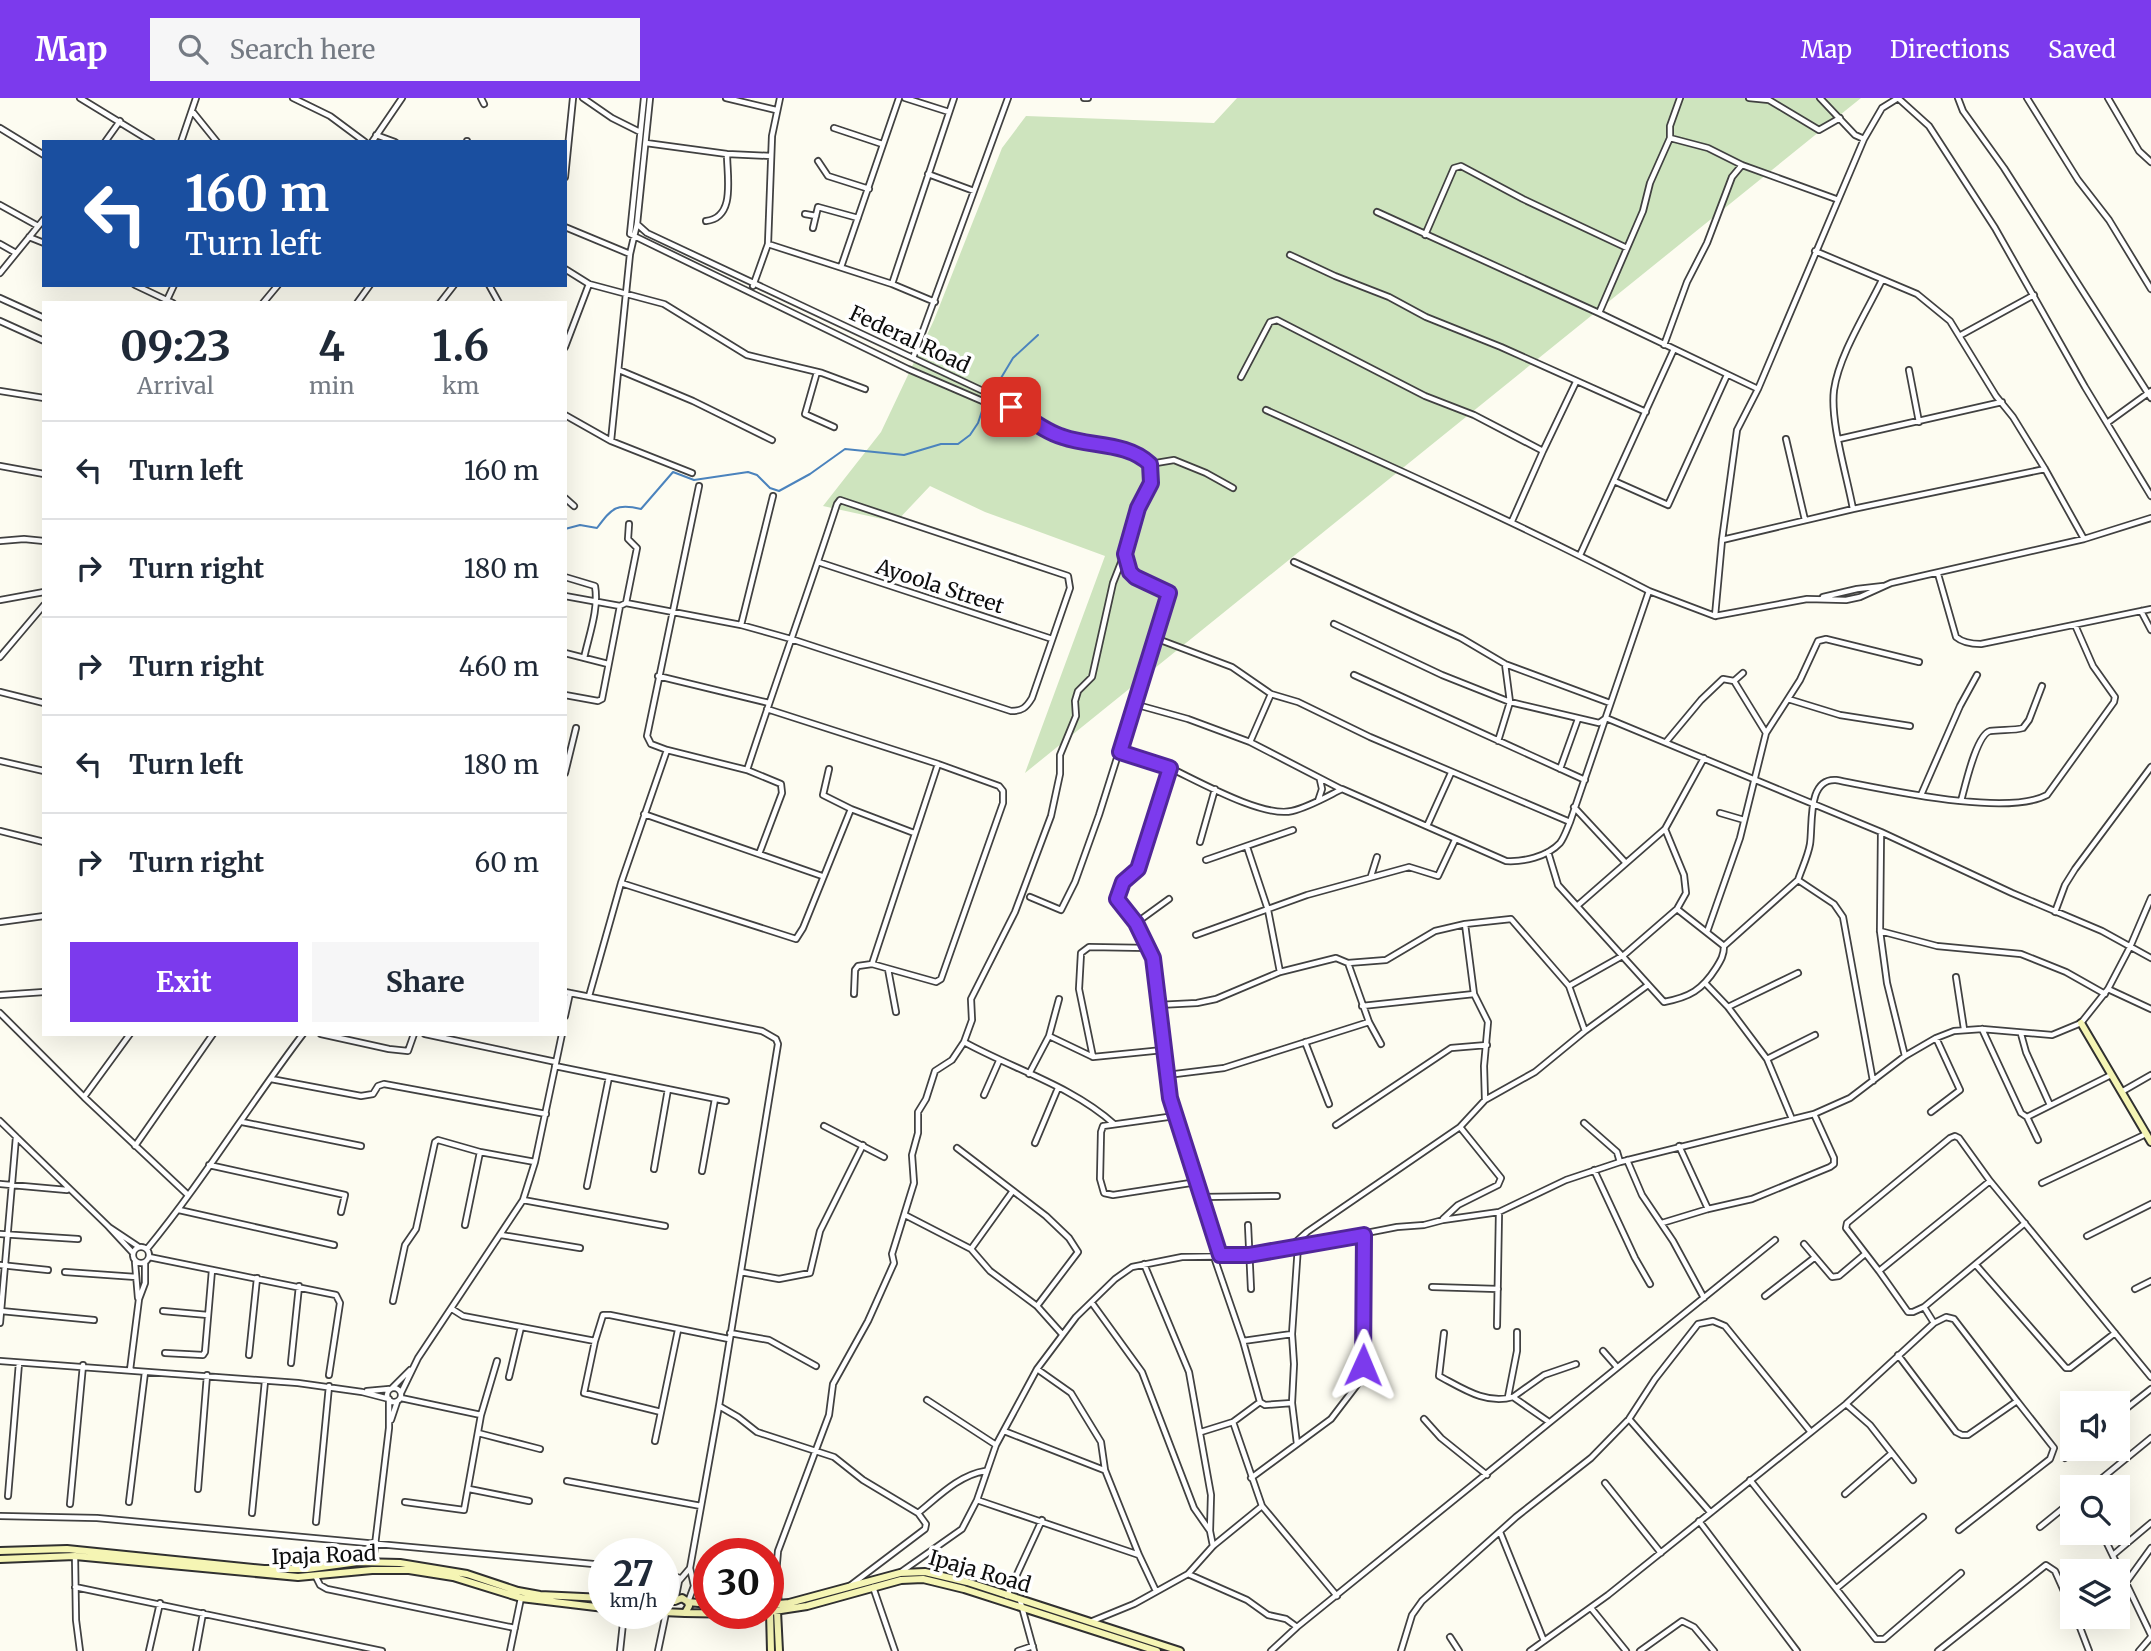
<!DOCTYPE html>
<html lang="en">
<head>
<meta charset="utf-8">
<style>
	:root { --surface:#fff; --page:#f6f6f7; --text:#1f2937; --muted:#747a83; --line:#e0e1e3; --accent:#7c3aed }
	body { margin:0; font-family:Merriweather,serif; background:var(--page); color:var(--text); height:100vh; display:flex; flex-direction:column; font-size:26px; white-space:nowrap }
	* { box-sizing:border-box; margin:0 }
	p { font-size:23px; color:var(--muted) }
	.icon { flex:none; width:38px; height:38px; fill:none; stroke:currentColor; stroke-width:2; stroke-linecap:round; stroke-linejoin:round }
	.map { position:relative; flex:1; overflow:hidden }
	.side { position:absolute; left:42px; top:203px; width:525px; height:735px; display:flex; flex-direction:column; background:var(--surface); border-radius:0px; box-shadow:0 7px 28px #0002 }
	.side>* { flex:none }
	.top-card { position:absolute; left:42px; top:42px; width:525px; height:147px; border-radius:0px; box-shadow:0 7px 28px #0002; background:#1a4fa0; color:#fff; overflow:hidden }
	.controls { position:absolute; left:2060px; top:1293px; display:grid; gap:14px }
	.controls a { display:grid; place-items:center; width:70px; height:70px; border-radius:0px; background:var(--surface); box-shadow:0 7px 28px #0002; font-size:35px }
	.speed { position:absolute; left:588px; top:1440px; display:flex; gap:14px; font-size:35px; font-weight:700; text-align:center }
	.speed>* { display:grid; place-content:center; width:91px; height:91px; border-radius:50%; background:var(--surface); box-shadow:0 7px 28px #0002; line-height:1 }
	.speed small { font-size:18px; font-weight:400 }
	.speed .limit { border:10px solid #d22; background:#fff; color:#111 }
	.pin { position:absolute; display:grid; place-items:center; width:60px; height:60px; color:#fff; margin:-30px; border-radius:14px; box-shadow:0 4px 10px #0006 }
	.me { position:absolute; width:77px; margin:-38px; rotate:1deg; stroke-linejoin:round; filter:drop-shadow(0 0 5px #0008) }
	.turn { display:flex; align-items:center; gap:24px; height:147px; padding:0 28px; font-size:32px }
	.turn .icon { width:91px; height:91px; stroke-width:2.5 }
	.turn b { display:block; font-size:49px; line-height:60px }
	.eta { display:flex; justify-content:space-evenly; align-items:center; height:119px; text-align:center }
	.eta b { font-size:42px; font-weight:700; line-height:49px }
	.primary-button { display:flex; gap:14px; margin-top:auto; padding:14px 28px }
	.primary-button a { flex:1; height:80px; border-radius:0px; background:var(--accent); color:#fff; font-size:28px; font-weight:700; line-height:80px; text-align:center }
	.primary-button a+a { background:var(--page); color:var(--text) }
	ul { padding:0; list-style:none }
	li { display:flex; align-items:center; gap:21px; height:98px; padding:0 28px; border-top:2px solid var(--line) }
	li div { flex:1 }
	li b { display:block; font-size:26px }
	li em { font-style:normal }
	header { display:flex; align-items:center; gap:42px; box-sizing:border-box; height:98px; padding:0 35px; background:var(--accent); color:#fff }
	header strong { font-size:33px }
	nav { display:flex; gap:38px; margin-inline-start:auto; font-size:24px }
	.search { width:490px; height:63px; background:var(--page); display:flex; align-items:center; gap:18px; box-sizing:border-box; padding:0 24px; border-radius:0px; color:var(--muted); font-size:26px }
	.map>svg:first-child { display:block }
	.green { fill:#cee4be }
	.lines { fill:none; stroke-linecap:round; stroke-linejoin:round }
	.stream { stroke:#4b83bd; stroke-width:2 }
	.street-casing { stroke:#414141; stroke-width:8 }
	.secondary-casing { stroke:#303030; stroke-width:10 }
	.street { stroke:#fff; stroke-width:4.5 }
	.secondary { stroke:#f5f5b4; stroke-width:6 }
	.route-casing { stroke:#51269a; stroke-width:18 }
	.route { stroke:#7c3aed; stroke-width:12 }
	.labels { text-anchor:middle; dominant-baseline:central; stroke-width:7; stroke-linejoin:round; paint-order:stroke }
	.street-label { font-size:21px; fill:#0e0e0e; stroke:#fff }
</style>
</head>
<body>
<header>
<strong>Map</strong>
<div class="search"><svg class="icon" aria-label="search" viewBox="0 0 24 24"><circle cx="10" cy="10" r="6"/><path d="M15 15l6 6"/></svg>Search here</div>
<nav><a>Map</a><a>Directions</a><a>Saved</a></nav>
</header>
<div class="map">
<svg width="2151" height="1553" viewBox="0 0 2151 1553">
	<rect width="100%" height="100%" fill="#fdfcf1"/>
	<path class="green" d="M1237,0H1861L1025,675L1105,458L985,414L930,388L896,424L823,408L881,334L934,222L1002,50L1026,18L1214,25Z"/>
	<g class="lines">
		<path class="stream" d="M565,431L580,427L597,430C612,410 616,405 641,411L673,374L694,382L748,374L757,377L770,390L779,393L810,376L845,351L904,357L941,346H958L970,337L978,325L983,310L1013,260L1038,237"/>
		<g class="street-casing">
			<path id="street" d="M80,0L152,44
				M293,0L330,18L365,44
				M481,0L484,6
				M583,0L612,20L640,34
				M726,0L776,12
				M780,0L772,38L768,146L892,186L935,204
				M905,0L949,14
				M1084,0H1088
				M1749,0L1769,2L1819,32L1840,20
				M1820,0L1855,37L1864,41L1882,10L1898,0L1929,28L1995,130L2085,289L2151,398
				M1958,0L1963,13L2004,70L2151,300
				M2027,0L2078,82L2109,122L2151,191
				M2108,0L2139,53L2151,64
				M192,13L217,44
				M0,30L44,57
				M834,30L882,46
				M376,37L395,44
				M1670,40L1708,50L1742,67L1836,101
				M1864,41L1758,291L1737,332L1722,442L1715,518L1807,501L1846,502L1860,499L1891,485L2084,441L2151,420
				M105,44L120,23
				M181,44L196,0
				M372,44L402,0
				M467,44V43
				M646,45L727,56L771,58
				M818,63L828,78L869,91
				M928,76L974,93
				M565,79L573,0
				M0,107L38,128
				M1377,114L1599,215L1758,291
				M805,116L816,118
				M706,123C736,120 727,79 727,56
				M637,126L647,135L998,300L1011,309L994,308L908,271L630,136L644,0
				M565,129L630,156
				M813,130L818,109L858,120
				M1425,137L1454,70L1461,68L1523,101L1627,150
				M29,139L44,145
				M0,146L16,155
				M1815,153L1917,196L1950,223L1996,298L2013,319L2045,371L2084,441
				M1290,157L1335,178L1389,199L1426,219L1501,249L1646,314
				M841,169L899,0
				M565,171L589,186L664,206L747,257L822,275L865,291
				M0,175L44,121
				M892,186L954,0
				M135,187L173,205
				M489,187L499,205
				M753,188L768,146
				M0,200L44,220
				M167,202L174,187
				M263,205L278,187
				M357,205L370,187
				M440,205L454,187
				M1599,215L1643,113L1650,85L1670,40V28L1680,0
				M0,223L42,242
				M1961,237L2034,197
				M1664,247L1687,184L1707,145L1732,79L1742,67
				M565,249L589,186
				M913,260L1008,0
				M619,272L693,303L772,342
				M1909,272L1919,324
				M817,274L805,316L834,329
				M1241,279L1270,224L1277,222L1425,298L1474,317L1543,353
				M0,293L44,300
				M1011,309C1027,319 1045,334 1063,339C1092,349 1127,344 1150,366
				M565,317L611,343L630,156L637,126L650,0
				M2107,325L2151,293
				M1786,341L1805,422
				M1839,341L2002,304
				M611,343L692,375
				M0,368L44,376
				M1614,383L1668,407L1727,277
				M565,400L574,408
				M1853,411C1847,378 1830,324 1834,292C1839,257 1866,215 1882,182
				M1512,423L1543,353L1576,284
				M1722,442L1853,411L2045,371
				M0,443L24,441L44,443
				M1580,457L1674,251
				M818,464L1052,541
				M1294,464L1461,540L1505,566L1610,605
				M1938,476L1956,539C1963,545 1972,546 1981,546L2151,511
				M565,479L595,488C599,511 589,537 584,560
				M1649,493L1715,518
				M565,498L620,508L626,505L741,527L791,541L1011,613C1022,613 1026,610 1032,600L1070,490L1068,478L840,402L837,406C808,495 776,583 747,672
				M1823,499L1857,491L1883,488
				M0,502L44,494
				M626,505L637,450L628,441L629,426
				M2141,513L2151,532
				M1334,526L1442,577L1510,604L1599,625L1606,620L1881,734L2012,795L2102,833L2151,860
				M741,527L773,398
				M1155,540L1232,569L1271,596L1298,604L1370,639L1570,724
				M565,555L608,566
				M0,559L44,507
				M1354,577L1585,682
				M658,578L769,605
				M1734,583L1766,635
				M0,594L44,605
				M565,597L598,603L602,601L620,508
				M1788,601L1840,617L1910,628
				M1134,606L1188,621L1250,644L1341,691
				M767,611L938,666L999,688L1003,693V705L941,881L936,884L872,866L938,666
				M1498,643L1510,604L1505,566
				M1250,644L1271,596
				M1666,644L1701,602L1723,581L1734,583L1743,575
				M667,652L747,672L781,686L782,695L759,756
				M1120,654L1170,670
				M0,663L44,673
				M829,671L823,697L851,711
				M1560,671L1578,621
				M565,675L576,630
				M1921,697L1960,608L1977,577
				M1318,703L1322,691L1320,682
				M1961,703C1965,689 1976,637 1990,633C2001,631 2013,633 2023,630L2029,622L2042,588
				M1574,709L1625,764
				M1720,715L1744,722
				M644,716L822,778
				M1427,728L1451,675
				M0,733L44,744
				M1881,734L1880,833L1887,885L1905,958
				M1200,744L1215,691
				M1247,749L1268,812L1280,874
				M1548,754L1558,787L1664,904C1690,899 1702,892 1716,870C1721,862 1724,857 1724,848L1798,782
				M1206,762L1293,732
				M1371,778L1377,759
				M621,785L796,841L803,830L851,711L914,735
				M1030,799L1061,812L1075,784L1099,717L1169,495C1143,486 1133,483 1124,456
				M1577,808L1665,731L1704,660
				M1677,811L1724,848
				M2055,814L2065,787L2075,771L2151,669
				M0,824L44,818
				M1136,825L1169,801
				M1465,826L1474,896L1488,924L1484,968L1485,1002
				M1880,833L1937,848L2021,856L2066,874L2105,896
				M1707,834L1740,740L1766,635L1800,582L1818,543L1826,541L1919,564
				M1196,837L1307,797L1409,769L1438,778L1455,742
				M1348,865L1369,924L1381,946
				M888,871L896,914
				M1956,879L1964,931
				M1706,886L1728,909L1767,961L1792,1021
				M1569,888L1624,857L1677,811L1686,795L1684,777L1665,731
				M2108,891L2151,911
				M565,894L762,933L776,941L778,946L719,1308L690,1470L694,1488L688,1504
				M854,896L855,872L858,868L872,866
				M0,897L44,894
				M589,898L621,785L667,652L651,646L647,638L699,388
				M1158,907L1197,905L1216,901L1280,874L1336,860L1348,865L1386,862L1435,833L1465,826L1511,821L1569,888L1585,933
				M1362,908L1474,896
				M1728,909L1798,875
				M0,915L84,999L188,1097
				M565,918L570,895
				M1982,931L2021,1015L2027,1019L2111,977
				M321,936L389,951L408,953L414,936
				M425,936L556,964
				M2021,936L2026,954L2050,1007
				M1049,938L1093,959L1163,952
				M964,944C1013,971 1072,988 1114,1026
				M1305,944L1329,1006
				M1093,959L1079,891L1081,855L1089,849L1149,850
				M1767,961L1815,937
				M555,968L726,1003
				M1029,976L1049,938L1059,901
				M1167,977L1224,970L1369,924
				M271,981L361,998L373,996L378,988L384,986L546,1016
				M1873,983L1843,819L1834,806L1798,782C1802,770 1808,758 1810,746C1813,726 1807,680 1836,682C1884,691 2006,719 2047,697L2114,604L2115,599L2093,568L2075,527
				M2123,993L2151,977
				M984,997L999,963
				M84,999L130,936
				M1931,1014L1960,992L1936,940
				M1175,1018L1103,1028L1101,1034L1100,1081L1104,1095L1113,1097L1197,1084
				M2027,1019L2038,1042
				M0,1023L108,1128L133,1155
				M242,1024L361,1048
				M1584,1025L1617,1054L1620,1064
				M1336,1027L1451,950L1487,947
				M824,1028L884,1059
				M1035,1045L1058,990
				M135,1048L213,936
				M1679,1048L1708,1111
				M957,1050L1046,1118L1069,1140L1078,1154L1037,1208
				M1627,1062L1642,1097L1673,1143L1704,1200
				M209,1067L345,1097L341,1114
				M654,1071L668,991
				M1594,1072L1635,1160L1650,1186
				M702,1073L715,1001
				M2042,1085L2146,1036
				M0,1086L67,1092
				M587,1088L609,979
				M1202,1099L1277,1098
				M523,1102L665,1128
				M179,1112L334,1147
				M905,1117L971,1151L990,1173L1037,1208L1062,1236
				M1443,1121L1458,1107L1498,1087L1501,1080L1460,1029
				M1662,1125L1708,1111L1752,1101L1830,1069L1834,1066V1060L1814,1016
				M465,1127L480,1054
				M1248,1127L1251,1191
				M109,1129L139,1149
				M0,1136L78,1141
				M501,1137L580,1150
				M2087,1138L2151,1106
				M1804,1146L1832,1179L1839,1178L1865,1156
				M133 1157a8 8 0 1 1 16 0a8 8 0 1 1-16 0Z
				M1289,1150L1307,1134L1460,1029L1485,1002L1535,974L1585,933L1648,887
				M147,1151C203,1083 249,1007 303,936
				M971,1151L1012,1094
				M1220,1157L1170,1001L1153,860L1136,825L1117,801L1123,784L1138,771L1170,670C1198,683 1263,720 1292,713C1309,709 1326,699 1342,691L1506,763C1523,764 1547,759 1560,745C1564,740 1567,731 1570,724L1649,493C1524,428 1395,370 1266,312
				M149,1159L336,1197L340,1205L329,1277
				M1214,1159L1243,1243L1260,1304L1265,1307L1292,1305
				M135,1164L138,1200
				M1144,1166L1189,1274L1211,1397L1210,1433
				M0,1167L48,1172
				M1976,1167L2066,1270H2070L2115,1235
				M1879,1173L1846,1130L1847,1125L1950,1040L1955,1038L1959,1040L1990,1083
				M65,1174L136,1179
				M741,1174L779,1181L810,1175L820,1133L863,1047
				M1432,1189L1498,1191
				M2135,1191L2151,1183
				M1765,1198L1814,1160
				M393,1203L405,1147L416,1131L435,1044L438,1042L480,1054L535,1064
				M1092,1205L1142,1274L1194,1410L1210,1433L1213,1448
				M1924,1209L1913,1214H1908L1879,1173L1990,1083L2151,1279
				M452,1211L463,1218L595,1243L603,1217H610L729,1241
				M1,1213L94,1222
				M163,1213L208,1217
				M0,1225L16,1039
				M1934,1225L1924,1209L2025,1125
				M1497,1228L1499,1114
				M730,1235L769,1242L816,1268
				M1444,1235L1439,1278C1462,1290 1486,1307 1513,1299L1549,1324
				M595,1243L584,1295L661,1314
				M1243,1243L1292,1236
				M1603,1253L1617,1269
				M165,1255L203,1257L205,1254L212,1172
				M249,1257L257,1180
				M1898,1257L1956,1334L1962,1337H1968L2017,1303L2054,1350L2050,1361L1959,1432
				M0,1263L298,1285L362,1294L389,1301
				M291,1265L299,1188
				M1037,1271L1071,1295L1101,1344L1105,1372L1139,1457
				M130,1272L139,1201L145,1185V1165
				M509,1279L521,1229
				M392,1290L410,1272
				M387 1297a7 7 0 1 1 14 0a7 7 0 1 1-14 0Z
				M367,1293L389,1291
				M401,1295L418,1260L523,1102L535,1064L562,936
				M1508,1299L1517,1253V1234
				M1513,1299L1544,1277L1576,1266
				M401,1300L481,1317L464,1412L405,1404
				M927,1302L996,1347
				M1846,1306L1870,1327L1913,1382
				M719,1308L738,1319L757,1334L834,1359L863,1382L918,1415C938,1399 959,1377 985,1373
				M481,1317L497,1263
				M2118,1317L2151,1291
				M1424,1321L1441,1340L1487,1377
				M1629,1321L1710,1414
				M391,1322L397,1304
				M1233,1324L1262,1408L1337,1498
				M1004,1333L1104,1372
				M1201,1334L1233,1324L1260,1304
				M478,1335L540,1351
				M655,1343L678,1232
				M1297,1346L1292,1305L1294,1266L1292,1236L1298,1148
				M2065,1360L2076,1351
				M1251,1380L1331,1321L1360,1283L1363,1257L1364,1137
				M1750,1382L1876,1541H1884L1961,1475
				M567,1383L701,1408
				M1605,1385L1661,1455
				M2090,1390L2151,1340
				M198,1391L207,1277
				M469,1391L529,1403
				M1845,1396L1892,1355
				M8,1398L19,1265
				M977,1402L1139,1457L1156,1493
				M129,1404L145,1274
				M70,1406L83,1267
				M252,1415L265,1283
				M0,1418L97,1420L604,1467
				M1699,1423L1797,1553
				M316,1424L329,1288
				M2040,1429L2072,1403
				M1500,1434L1544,1543
				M2102,1435L2151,1537
				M2113,1457L2151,1425
				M75,1458L76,1522L80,1553
				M373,1464L389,1330V1301
				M901,1474L962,1431L977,1402L996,1347L1037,1271L1076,1219L1115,1181L1132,1169L1182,1159L1249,1158L1397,1129L1424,1127L1443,1122L1499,1114L1566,1082L1620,1064L1814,1016L1850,1000L1905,958L1936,940L1954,933L1982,931L2052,937L2081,925L2108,891L2130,849L2151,800
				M663,1475L680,1480
				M1188,1476L1247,1502L1268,1517L1286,1521L1297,1529
				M316,1479L320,1487L327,1491L515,1530
				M2125,1486L2151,1450
				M851,1487L925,1431L926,1426L918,1415
				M75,1489L382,1553
				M873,1489L895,1553
				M1837,1490L1923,1419
				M1007,1498L1042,1422
				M1020,1502L1034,1553
				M675,1503L679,1483L690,1470
				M779,1506L776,1476L778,1453L829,1317L833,1286L868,1223L894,1165L892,1156L914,1085L912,1057L918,1035V1014L926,1001L935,973L952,962L964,944L972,922L971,901L1015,814L1051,718L1060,676V657L1076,618L1075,603L1078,593L1092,579L1113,485L1131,439L1138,410L1151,385L1150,366L1174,362L1206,375L1233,390
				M1591,1510L1626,1553
				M2076,1519L2089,1553
				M1090,1524L1134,1506L1188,1476L1213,1448L1262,1408
				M1450,1539L1459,1553
				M149,1553L160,1505
				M196,1553L203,1515
				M510,1553L521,1500
				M620,1553L624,1516
				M658,1553L666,1515
				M1018,1553L1033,1548
				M1271,1553L1297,1529L1775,1142
				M1401,1553L1412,1517L1422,1503L1516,1419L1591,1360L1629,1321L1655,1281L1698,1226L1713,1223L1725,1228L1810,1333
				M1530,1553L1608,1497L1846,1306L1934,1225L1946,1219L1954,1221L2017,1303
				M1640,1553L1682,1523L1694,1529L1714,1553
				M1938,1553L2046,1467L2055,1473L2072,1511
				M2139,1553L2151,1539"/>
		</g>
		<g class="secondary-casing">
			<path id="secondary" d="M2081,925L2151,1044
				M0,1453L67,1451L264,1471H307L358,1464L400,1465L467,1476L518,1493L540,1497L604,1500
				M0,1461L75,1458L298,1479L372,1472H409L453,1479L521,1500L604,1510
				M663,1503H675L682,1500L688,1504L689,1508L685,1515L663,1514
				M688,1504L709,1506
				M768,1507L789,1505L900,1475L925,1474L967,1484L1180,1553
				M777,1513L779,1553
				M768,1514L807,1508L901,1482L923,1481L964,1491L1157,1553
				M770,1514L771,1553
				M685,1515L743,1516"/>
		</g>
		<use href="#street" class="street"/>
		<use href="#secondary" class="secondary"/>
	</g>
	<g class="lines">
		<g class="route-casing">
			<path id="route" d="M1011,309C1027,319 1045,334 1063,339C1092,349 1127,344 1150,366L1151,385L1138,410L1125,456L1130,474L1135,479L1169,495L1120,654L1170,670L1138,771L1123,784L1117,801L1136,825L1153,860L1170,1000L1220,1157H1249L1364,1137L1363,1267"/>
		</g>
		<use href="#route" class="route"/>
	</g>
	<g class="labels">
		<g class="street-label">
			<text transform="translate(910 241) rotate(25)">Federal Road</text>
			<text transform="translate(940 488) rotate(18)">Ayoola Street</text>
			<text transform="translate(324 1457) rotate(-2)">Ipaja Road</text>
			<text transform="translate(980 1473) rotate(16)">Ipaja Road</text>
		</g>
	</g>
</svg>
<div class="controls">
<a><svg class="icon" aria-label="sound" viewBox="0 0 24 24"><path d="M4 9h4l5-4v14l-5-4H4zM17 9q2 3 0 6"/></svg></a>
<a><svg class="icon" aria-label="search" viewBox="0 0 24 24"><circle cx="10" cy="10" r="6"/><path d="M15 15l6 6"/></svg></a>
<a><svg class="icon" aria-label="layers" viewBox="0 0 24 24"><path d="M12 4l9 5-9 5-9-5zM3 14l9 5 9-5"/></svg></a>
</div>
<div class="speed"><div>27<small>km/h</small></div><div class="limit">30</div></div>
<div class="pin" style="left:1011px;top:309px;background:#d93025"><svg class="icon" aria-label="arrive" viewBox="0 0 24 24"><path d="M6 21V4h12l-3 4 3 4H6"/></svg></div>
<svg class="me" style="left:1363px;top:1267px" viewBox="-20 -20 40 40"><path d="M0-17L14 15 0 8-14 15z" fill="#7c3aed" stroke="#fff" stroke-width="4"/></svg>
<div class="top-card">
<div class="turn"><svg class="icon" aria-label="left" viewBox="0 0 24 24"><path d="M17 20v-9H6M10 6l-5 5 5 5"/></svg><div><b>160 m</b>Turn left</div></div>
</div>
<section class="side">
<div class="eta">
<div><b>09:23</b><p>Arrival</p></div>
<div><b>4</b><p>min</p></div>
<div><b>1.6</b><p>km</p></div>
</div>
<ul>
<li><svg class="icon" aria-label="left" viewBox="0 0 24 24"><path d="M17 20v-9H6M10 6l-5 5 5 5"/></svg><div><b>Turn left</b></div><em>160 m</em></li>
<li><svg class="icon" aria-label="right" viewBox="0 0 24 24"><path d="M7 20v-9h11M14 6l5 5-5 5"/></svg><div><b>Turn right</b></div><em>180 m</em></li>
<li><svg class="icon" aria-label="right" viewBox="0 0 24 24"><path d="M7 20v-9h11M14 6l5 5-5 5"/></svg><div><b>Turn right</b></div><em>460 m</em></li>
<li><svg class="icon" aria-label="left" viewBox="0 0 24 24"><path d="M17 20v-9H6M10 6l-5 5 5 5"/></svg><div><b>Turn left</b></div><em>180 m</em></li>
<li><svg class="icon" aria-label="right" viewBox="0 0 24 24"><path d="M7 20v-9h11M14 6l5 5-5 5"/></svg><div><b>Turn right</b></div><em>60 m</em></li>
</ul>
<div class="primary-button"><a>Exit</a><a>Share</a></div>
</section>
</div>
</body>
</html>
